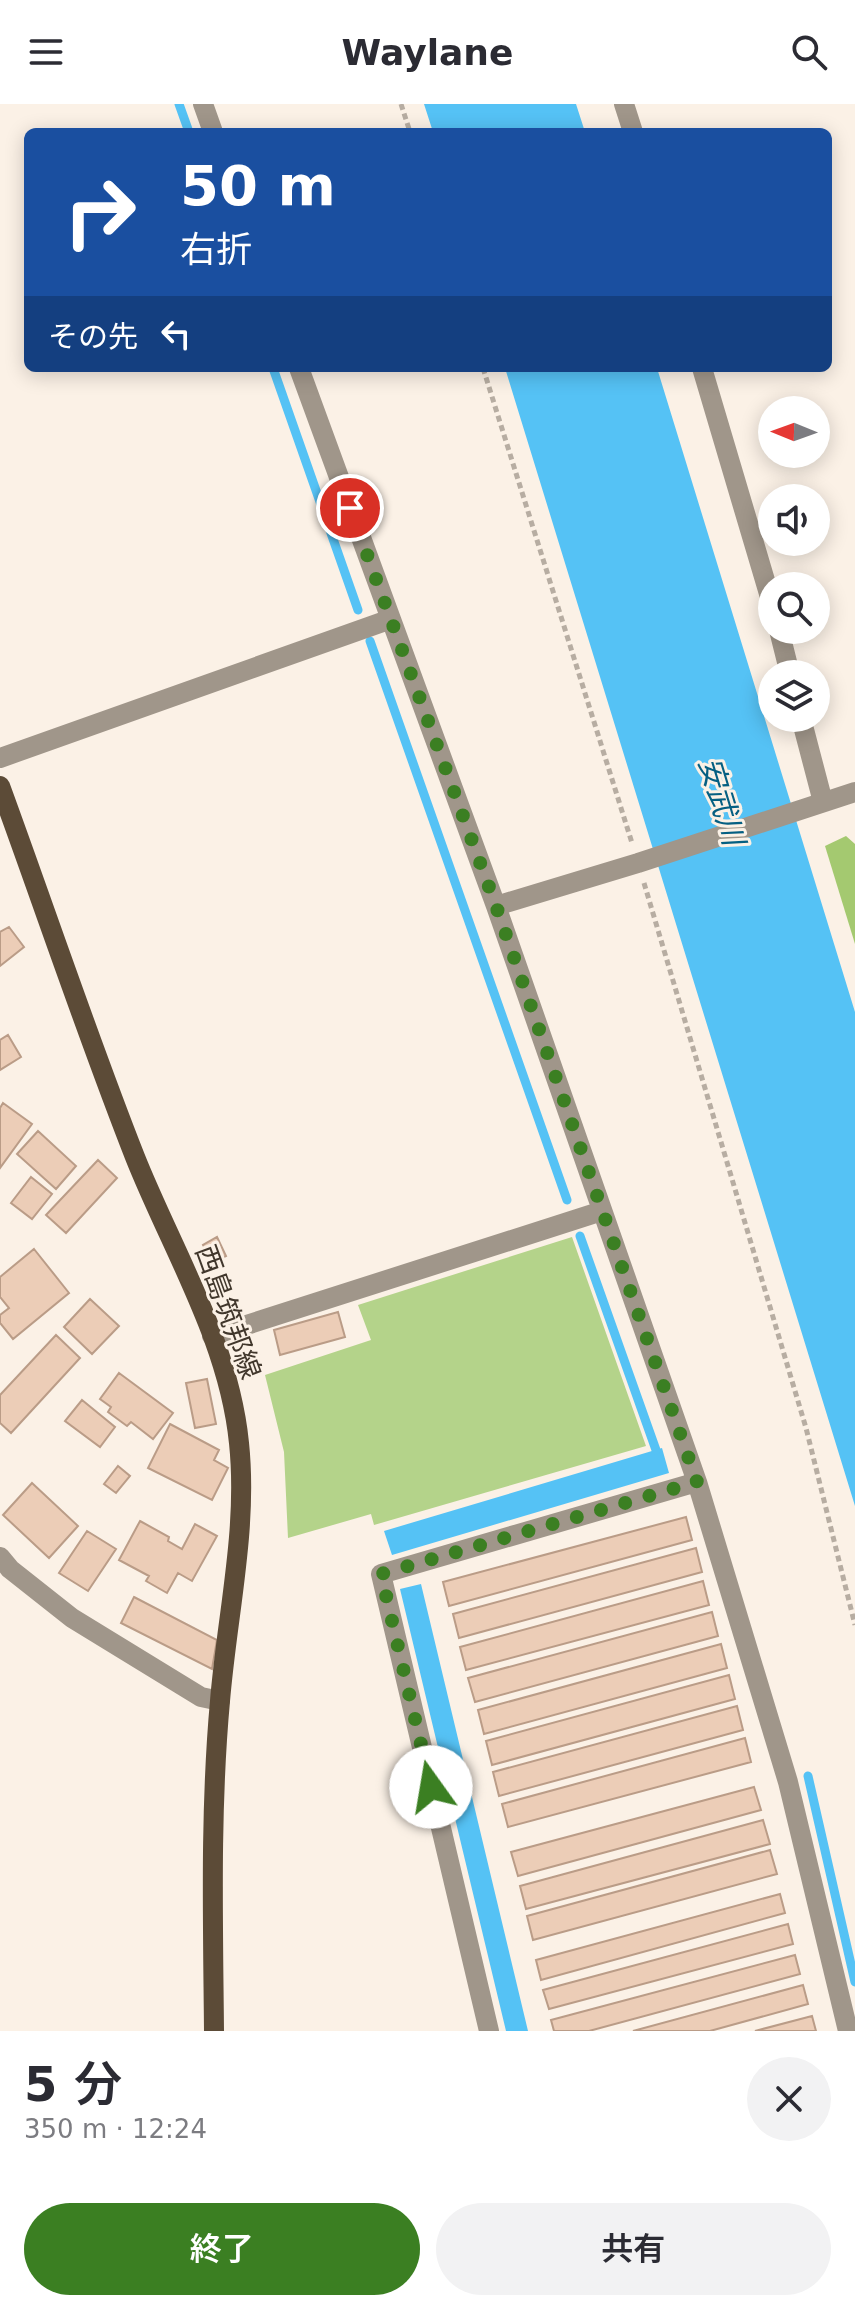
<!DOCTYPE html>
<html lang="ja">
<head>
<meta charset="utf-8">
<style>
	:root { --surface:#fff; --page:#f2f2f3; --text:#2b2b33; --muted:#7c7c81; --accent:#3b7f22 }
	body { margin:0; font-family:"DejaVu Sans","Noto Sans JP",sans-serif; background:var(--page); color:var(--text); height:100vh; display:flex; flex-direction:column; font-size:30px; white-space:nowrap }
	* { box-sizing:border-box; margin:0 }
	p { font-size:26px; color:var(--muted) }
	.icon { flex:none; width:44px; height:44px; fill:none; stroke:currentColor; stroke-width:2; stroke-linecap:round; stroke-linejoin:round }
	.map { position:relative; height:1927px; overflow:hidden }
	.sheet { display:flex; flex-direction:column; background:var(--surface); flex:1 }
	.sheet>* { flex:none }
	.top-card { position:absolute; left:24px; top:24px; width:808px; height:244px; border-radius:12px; box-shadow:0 4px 20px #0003; background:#1a4fa0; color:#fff; overflow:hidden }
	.needle { width:52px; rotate:271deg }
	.tools { position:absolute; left:758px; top:292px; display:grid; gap:16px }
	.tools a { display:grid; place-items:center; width:72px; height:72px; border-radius:50%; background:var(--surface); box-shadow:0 4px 20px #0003; font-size:40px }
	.pin { position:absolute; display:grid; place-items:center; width:68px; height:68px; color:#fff; margin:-34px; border:4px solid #fff; border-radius:50%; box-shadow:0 2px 8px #0007 }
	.me { position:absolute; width:88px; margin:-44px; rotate:347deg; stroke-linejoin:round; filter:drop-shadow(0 0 6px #0008) }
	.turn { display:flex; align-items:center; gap:28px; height:168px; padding:0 24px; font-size:36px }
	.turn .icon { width:104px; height:104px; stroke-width:2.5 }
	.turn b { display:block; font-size:56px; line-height:68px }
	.then { display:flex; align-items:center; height:76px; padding:0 24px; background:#0003; gap:16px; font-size:30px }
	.round { display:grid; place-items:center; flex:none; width:84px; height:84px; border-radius:42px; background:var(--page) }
	.summary { display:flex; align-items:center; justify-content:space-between; height:136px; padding:0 24px }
	h1 { font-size:48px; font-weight:600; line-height:60px }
	.action { display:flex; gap:16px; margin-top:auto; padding:16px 24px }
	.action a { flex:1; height:92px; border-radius:48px; background:var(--accent); color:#fff; font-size:32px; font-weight:600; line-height:92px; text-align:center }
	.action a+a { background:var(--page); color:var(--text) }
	header { display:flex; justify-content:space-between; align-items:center; height:104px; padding:0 24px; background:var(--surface); font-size:36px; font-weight:600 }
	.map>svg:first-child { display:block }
	.green { fill:#b4d38a }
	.forest { fill:#a4c970 }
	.water { fill:#55c2f5 }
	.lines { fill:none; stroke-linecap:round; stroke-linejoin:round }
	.stream { stroke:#55c2f5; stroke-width:9 }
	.building { fill:#eccdb7; stroke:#ba9c87; stroke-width:2 }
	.path { stroke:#b7ada2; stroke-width:5; stroke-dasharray:6 4; stroke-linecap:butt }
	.minor { stroke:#a0968a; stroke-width:20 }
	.major { stroke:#5c4b37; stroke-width:20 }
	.route { stroke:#3b7f22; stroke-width:14; stroke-dasharray:0 25.2 }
	.labels { text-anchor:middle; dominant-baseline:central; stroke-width:6; stroke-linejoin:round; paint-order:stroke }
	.street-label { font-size:28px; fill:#41372c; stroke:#fbf1e6 }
	.water-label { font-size:30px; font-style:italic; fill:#055f82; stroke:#fbf1e6 }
</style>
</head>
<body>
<header><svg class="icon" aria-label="menu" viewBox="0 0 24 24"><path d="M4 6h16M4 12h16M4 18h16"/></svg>Waylane<svg class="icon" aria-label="search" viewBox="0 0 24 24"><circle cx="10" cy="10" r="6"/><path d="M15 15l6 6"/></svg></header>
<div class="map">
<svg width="855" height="1927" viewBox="0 0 855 1927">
	<rect width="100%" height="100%" fill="#fbf1e6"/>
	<path class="green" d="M572,1133L646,1342L374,1421L371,1410L288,1434L284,1348L265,1271L371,1236L358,1201Z"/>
	<path class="forest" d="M846,732L855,740V840L825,742Z"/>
	<path class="water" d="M424,0H576L585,28H433Z
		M505,264H657L855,908V1402Z
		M662,1344L669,1369L392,1451L384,1427Z
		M421,1480L528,1927H506L400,1485Z"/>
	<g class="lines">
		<path class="stream" d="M179,0L189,28
			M273,264L358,506
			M370,537L567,1096
			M580,1132L656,1346
			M808,1672L855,1878"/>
	</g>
	<path class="building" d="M9,823L24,843L0,862V828Z
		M8,931L21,953L0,966V936Z
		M3,999L32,1020L0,1064V1004Z
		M38,1027L76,1062L56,1085L17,1050Z
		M98,1056L117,1074L66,1129L46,1111Z
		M31,1073L52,1090L32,1115L11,1099Z
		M217,1133L226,1152L212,1159L203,1141Z
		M34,1145L69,1189L13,1235L0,1219V1211L9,1204L0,1193V1173Z
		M90,1195L119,1222L92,1250L64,1223Z
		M338,1208L345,1233L280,1251L274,1226Z
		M56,1231L80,1254L11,1329L0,1319V1291Z
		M119,1269L173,1309L153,1335L131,1318L127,1322L108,1308L111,1303L100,1295Z
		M207,1275L216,1320L195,1324L186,1279Z
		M82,1296L115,1323L100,1343L65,1317Z
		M170,1320L219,1346L214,1356L228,1364L212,1396L148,1364Z
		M118,1362L130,1372L116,1389L104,1380Z
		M32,1379L78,1422L49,1454L3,1411Z
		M686,1413L692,1436L449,1502L443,1478Z
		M140,1417L169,1433L168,1437L182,1445L195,1420L217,1432L192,1477L178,1469L167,1489L146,1477L149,1472L119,1456Z
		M87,1427L116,1445L88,1487L59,1469Z
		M696,1444L702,1468L459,1534L453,1510Z
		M703,1477L709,1501L466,1566L460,1543Z
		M134,1493L217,1536L212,1565L121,1519Z
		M712,1508L718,1532L475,1598L468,1574Z
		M721,1540L727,1564L484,1630L478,1606Z
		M729,1571L735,1595L492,1661L486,1637Z
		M737,1602L743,1626L499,1692L493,1668Z
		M745,1634L751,1658L508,1723L502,1700Z
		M754,1683L761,1706L518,1772L511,1748Z
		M763,1716L770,1740L526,1805L520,1782Z
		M770,1746L777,1770L533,1836L527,1812Z
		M780,1790L785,1809L541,1876L536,1856Z
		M788,1820L793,1840L549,1905L543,1886Z
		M795,1851L800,1870L589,1927H554L551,1916Z
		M803,1881L808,1900L710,1927H633Z
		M812,1912L816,1927H755Z"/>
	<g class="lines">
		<path class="path" d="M401,0L410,28
			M483,264L632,739
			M644,779L806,1324L855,1521"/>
		<path class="minor" d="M203,0L213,28
			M624,0L633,28
			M299,264L496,802L697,1378L788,1678L848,1927
			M702,264L772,500
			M779,526L790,570
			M801,614L823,698
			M0,654L391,515
			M496,802L638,759L855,688
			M212,1232L602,1107
			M0,1453L10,1465L72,1514L201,1593L220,1597
			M489,1927L381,1470L697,1378"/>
		<path class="major" d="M0,682C45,805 87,931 135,1053C172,1146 229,1237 239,1339C248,1425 227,1511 220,1597C210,1706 213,1817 214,1927"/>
	</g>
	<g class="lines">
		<path class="route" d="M350,404L496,802L697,1378L381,1470L431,1683"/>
	</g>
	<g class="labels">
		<g class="street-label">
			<text transform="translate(228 1208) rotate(70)">西島筑邦線</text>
		</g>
		<g class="water-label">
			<text transform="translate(722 697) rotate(73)">安武川</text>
		</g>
	</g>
</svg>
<div class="tools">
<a><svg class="needle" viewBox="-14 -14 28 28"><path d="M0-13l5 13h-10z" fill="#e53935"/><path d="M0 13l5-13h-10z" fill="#7c7c81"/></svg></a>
<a><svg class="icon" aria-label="sound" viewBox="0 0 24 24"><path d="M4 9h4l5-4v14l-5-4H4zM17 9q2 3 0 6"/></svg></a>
<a><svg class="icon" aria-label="search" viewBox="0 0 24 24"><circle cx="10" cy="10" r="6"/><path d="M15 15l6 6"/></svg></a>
<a><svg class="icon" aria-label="layers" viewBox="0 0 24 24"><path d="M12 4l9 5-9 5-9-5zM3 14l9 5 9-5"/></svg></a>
</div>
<div class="pin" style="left:350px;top:404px;background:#d93025"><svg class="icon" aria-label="arrive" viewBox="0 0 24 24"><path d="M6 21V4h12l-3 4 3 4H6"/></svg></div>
<svg class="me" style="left:431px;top:1683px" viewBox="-20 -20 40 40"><circle r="19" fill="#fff"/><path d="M0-13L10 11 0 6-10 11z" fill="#3b7f22"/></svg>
<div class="top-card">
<div class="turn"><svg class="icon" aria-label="right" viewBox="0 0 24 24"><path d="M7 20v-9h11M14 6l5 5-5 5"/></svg><div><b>50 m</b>右折</div></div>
<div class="then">その先<svg class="icon" aria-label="left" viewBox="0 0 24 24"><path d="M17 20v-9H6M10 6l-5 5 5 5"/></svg></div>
</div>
</div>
<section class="sheet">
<div class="summary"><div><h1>5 分</h1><p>350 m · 12:24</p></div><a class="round"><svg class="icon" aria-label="close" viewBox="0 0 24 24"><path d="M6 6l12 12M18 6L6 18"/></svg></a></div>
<div class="action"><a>終了</a><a>共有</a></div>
</section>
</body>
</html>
